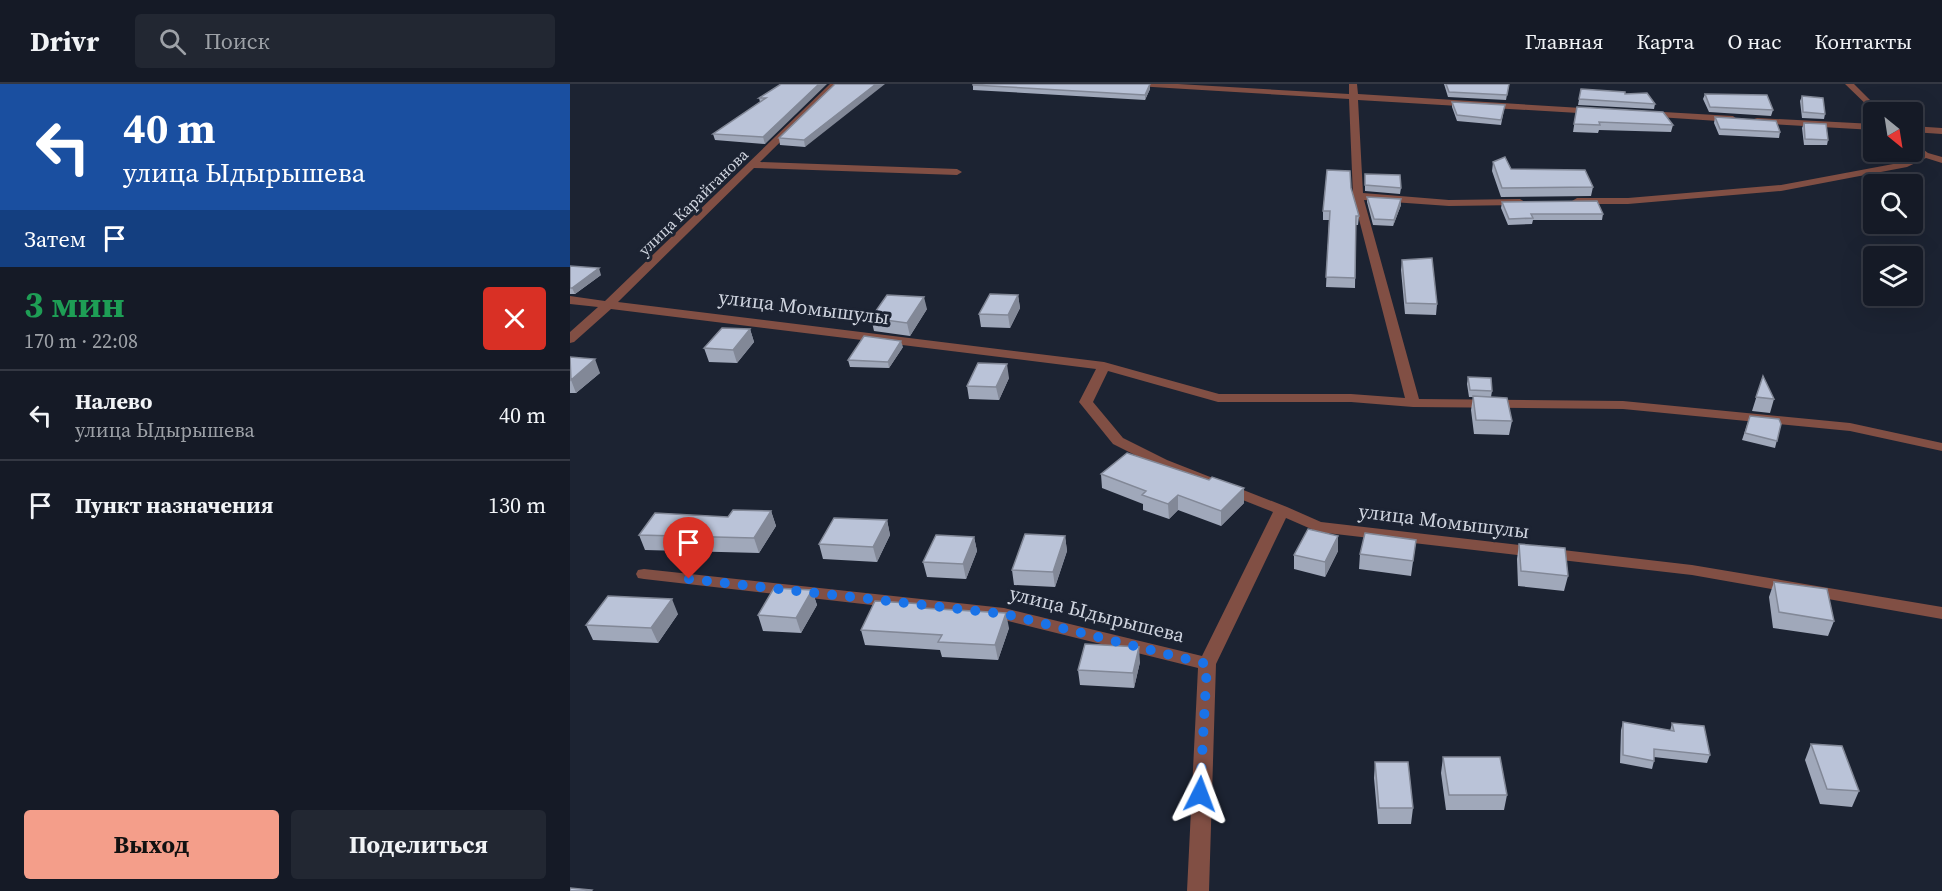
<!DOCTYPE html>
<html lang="ru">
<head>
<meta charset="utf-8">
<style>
	:root { --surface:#151a26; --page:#222732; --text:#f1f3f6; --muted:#9da1a7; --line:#343843; --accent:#f49e8a }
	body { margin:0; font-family:"Source Serif 4",serif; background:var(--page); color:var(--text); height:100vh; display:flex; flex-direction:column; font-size:22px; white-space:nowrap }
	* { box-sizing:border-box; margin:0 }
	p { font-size:20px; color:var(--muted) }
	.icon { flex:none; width:33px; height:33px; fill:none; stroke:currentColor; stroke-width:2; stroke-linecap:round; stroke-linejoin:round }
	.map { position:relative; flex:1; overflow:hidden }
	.details { display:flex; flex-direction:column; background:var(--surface); width:570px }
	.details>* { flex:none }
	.hud { background:#1a4fa0; color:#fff; overflow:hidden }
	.needle { width:39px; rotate:150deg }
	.tools { position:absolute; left:1293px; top:18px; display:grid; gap:12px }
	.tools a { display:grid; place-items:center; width:60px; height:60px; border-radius:6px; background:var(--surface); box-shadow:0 6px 24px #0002,0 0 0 2px var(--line); font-size:30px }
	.pin { position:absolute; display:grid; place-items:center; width:51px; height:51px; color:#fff; margin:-62px -26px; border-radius:50% 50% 50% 0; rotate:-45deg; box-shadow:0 0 6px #0007 }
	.pin .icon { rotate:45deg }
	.me { position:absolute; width:66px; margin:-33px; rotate:3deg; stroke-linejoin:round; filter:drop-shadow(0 0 4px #0008) }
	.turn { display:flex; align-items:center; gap:21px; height:126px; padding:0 24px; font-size:27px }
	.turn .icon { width:78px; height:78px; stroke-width:2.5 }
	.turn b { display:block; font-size:42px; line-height:51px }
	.then { display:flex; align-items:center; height:57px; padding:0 24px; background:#0003; gap:12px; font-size:22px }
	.round { display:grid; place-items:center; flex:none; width:63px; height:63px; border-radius:6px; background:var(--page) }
	.head { display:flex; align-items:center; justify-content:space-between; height:102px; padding:0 24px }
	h1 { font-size:36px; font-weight:700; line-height:45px; color:#1e9e55 }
	.primary-button { display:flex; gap:12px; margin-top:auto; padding:12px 24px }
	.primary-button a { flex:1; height:69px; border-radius:6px; background:var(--accent); color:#111; font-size:24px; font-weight:700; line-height:69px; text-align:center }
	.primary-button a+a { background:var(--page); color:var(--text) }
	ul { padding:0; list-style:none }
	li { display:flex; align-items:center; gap:18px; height:90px; padding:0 24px; border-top:2px solid var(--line) }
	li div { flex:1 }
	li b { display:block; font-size:22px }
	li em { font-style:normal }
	header { display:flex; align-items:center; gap:36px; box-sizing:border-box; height:84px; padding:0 30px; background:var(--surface); border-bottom:2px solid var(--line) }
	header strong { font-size:28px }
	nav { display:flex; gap:33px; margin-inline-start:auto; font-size:21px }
	.search { width:420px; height:54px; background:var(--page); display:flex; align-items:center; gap:15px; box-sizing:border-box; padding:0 21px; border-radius:6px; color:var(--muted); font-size:22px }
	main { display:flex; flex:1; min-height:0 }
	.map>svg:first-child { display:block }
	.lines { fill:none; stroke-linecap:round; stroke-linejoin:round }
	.street { fill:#814f44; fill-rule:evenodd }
	.wall { fill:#a0a8ba }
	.shaded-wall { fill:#828897 }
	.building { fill:#bac3d8; stroke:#828897; stroke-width:1.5 }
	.route { stroke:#1a73e8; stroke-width:10; stroke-dasharray:0 18 }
	.labels { text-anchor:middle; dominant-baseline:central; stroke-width:6; stroke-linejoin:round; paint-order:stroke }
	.far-street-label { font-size:16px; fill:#cfd4df; stroke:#1c2332 }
	.street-label { font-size:20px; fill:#cfd4df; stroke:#1c2332 }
</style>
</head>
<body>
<header>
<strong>Drivr</strong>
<div class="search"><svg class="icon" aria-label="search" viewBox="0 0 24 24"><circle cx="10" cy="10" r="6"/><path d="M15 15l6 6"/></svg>Поиск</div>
<nav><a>Главная</a><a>Карта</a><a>О нас</a><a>Контакты</a></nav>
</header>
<main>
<section class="details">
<div class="hud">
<div class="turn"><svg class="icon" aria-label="left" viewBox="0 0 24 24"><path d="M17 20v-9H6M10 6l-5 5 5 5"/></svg><div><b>40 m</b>улица Ыдырышева</div></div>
<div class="then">Затем<svg class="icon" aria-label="arrive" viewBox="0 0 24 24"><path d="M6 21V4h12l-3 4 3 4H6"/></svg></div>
</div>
<div class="head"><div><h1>3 мин</h1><p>170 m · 22:08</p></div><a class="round" style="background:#d93025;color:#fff"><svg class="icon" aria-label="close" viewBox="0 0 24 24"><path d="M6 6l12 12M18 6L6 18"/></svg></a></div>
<ul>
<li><svg class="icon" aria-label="left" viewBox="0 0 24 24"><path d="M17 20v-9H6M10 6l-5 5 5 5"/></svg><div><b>Налево</b><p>улица Ыдырышева</p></div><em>40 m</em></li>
<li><svg class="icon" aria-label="arrive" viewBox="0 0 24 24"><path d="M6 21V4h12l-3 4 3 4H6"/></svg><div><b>Пункт назначения</b></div><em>130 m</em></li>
</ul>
<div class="primary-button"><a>Выход</a><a>Поделиться</a></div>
</section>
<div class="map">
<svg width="1372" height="807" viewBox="0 0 1372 807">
	<rect width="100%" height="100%" fill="#1c2332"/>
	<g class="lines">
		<path class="street" d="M260,0H269L190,78L387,85L392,88L387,91L184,84L48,218L534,278L649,310H781L835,314L783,112L779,15L566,2L562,0H608L779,10V0H787L788,10L1028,25V29L1025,30L788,16L793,109L879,116L950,115L955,118L950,121L879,122L794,116L849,315L1053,317L1280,339L1372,359V367L1280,347L1053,325L843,323L781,318H648L538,287L523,318L553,354L597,376L717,423L751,438L1122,481L1372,523V535L1122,491L748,448L716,434L646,580L639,807H617L628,584L434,536L74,495L68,494L66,490L68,486L74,485L434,524L632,572L703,428L587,382L543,360L509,318L526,285L41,225L4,258L0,259V248L28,223L0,220V212L35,217Z
			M1275,0H1284L1312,28H1304Z
			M1076,27L1163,32L1167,35L1163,38L1073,32V28Z
			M1187,34L1304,40V46L1184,39V35Z
			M1342,42L1372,44V50L1342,48Z
			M1342,57L1358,69L1372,73V79L1356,74L1337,83L1211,107L1058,120H1007L1002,117L1007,114H1058L1211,101L1334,78L1349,70L1342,65Z"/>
	</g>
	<path class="wall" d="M211,0L195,60L145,56L143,50L190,18L189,14Z
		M265,0L235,63L210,61L209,54Z
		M874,0H939L936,16L878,13Z
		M403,1L580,5L575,16L403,6Z
		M1011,5L1055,10L1085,20L1084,25L1008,21Z
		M1135,10L1203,26L1201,32L1139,28L1133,15Z
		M1232,12L1255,30L1254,35L1232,34L1230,17Z
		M882,18L934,26L931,41L887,37L882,23Z
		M1007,23L1103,41L1101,48L1029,46L1028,49L1003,48Z
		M1145,33L1210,48L1209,54L1149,51L1144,39Z
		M1234,39L1258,56L1257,61H1234L1232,44Z
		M923,78L941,85L1023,103L1021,112L931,113L922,87Z
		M795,90L831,104L830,110L795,107Z
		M781,104L789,132L788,141H786L785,204L756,203L759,136H753V127Z
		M797,113L831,115V121L823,142L803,141L797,118Z
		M932,118L1033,130L1032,136H963L962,140L938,141L931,124Z
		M832,176L867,220L866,231L835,230L831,186Z
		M0,182L31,191L5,210H0Z
		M448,211L450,224L440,244L411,243L409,230Z
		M357,225L340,252L304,247L301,234Z
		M180,245L184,258L167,279L139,278L134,264Z
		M333,263L319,284L280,283L278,276Z
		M0,273L30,289L6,309H0Z
		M1193,292L1204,315L1200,329L1182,327Z
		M898,293L922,307L921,313L942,337L939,351L904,350L901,326L903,313H899L897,300Z
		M439,294L429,316L399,315L397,302Z
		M1180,332L1211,340L1205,364L1172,356Z
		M531,390L639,396L674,404V419L651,442L608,426L599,435L573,426V420L532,404Z
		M201,427L206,442L189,469L75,466L69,451L158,433Z
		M317,436L320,451L307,478L253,475L249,460Z
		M495,452L497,467L485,503L444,501L442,486Z
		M404,453L407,467L396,495L357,493L353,478Z
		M846,456L841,492L789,485L790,470Z
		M949,460L998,492L994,507L948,502L947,475Z
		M768,467L755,493L724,485V471Z
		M1204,498L1264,537L1258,552L1203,544L1199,513Z
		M242,506L247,521L231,549L193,547L188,531Z
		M354,520L355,524L439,544L428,576L372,573L370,566L295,561L291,546Z
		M108,530L88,559L23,556L16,541Z
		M570,578L564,604L510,601L508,586Z
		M1053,638L1100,647L1102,639L1140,671L1137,679L1084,673V677L1082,685L1050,679L1051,646Z
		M1241,660L1289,707L1282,723L1250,720L1235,676Z
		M873,673L937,711L934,726H876L871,689Z
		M805,678L843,724L841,740H808L804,694Z"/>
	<path class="shaded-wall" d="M249,0H257L195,60L193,53Z
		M306,0H315L235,63L234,56Z
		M580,0V5L575,16V11Z
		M831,115V121L823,142L824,136Z
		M29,184L31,191L5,210L2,204Z
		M448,211L450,224L440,244L438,231Z
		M354,213L357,225L340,252L337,239Z
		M180,245L184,258L167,279L163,266Z
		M331,257L333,263L319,284L318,278Z
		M25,275L30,289L6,309L1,296Z
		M437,280L439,294L429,316L426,303Z
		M674,404V419L651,442V427Z
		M608,411V426L599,435L598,420Z
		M201,427L206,442L189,469L184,454Z
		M317,436L320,451L307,478L303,463Z
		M495,452L497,467L485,503L483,488Z
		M768,452V467L755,493V478Z
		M404,453L407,467L396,495L393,480Z
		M242,506L247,521L231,549L226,534Z
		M102,515L108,530L88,559L81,544Z
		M436,529L439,544L428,576L425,561Z
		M569,563L570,578L564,604L563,589Z"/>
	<path class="building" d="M211,0H249L193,53L143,50L196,14H189Z
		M265,0H306L234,56L209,54Z
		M403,0H580L575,11L403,1Z
		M876,0H939L937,11L879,8Z
		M1011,5L1055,8V10L1077,9L1085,20L1009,15Z
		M1135,10L1197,11L1203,26L1140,23Z
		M1232,12L1253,14L1255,30L1233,28Z
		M882,18L935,21L931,36L887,31Z
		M1007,23L1093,28L1103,41L1029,38L1030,41L1004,40Z
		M1145,33L1206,37L1210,48L1150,45Z
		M1234,39L1256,40L1258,56L1235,55Z
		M935,73L941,85L1015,86L1023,103L932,104L923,78Z
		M757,86L780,87L781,104L789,132H786L785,194L756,193L760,127H753Z
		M795,90L830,91L831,104L795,101Z
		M797,113L831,115L824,136L804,135Z
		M1027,117L1033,130H961L963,134L939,135L932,118Z
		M862,174L867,220L836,219L832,176Z
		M0,182L29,184L2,204H0Z
		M420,210L448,211L438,231L409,230Z
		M317,211L354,213L337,239L301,234Z
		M152,244L180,245L163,266L134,264Z
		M294,252L331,257L318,278L278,276Z
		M0,273L25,275L1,296Z
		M408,279L437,280L426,303L397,302Z
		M1193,292L1204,315L1186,313Z
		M898,293L921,294L922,307L900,306Z
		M903,312L937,314L942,337L906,336Z
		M1180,332L1209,335L1211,340L1207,357L1175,349Z
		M557,369L639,396L642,393L674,404L651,427L608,411L598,420L572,411L576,407L531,390Z
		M163,426L201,427L184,454L69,451L85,429L158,433Z
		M264,434L317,436L303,463L249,460Z
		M738,445L768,452L755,478L724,471Z
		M795,449L846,456L843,477L790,470Z
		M455,450L495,452L483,488L442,486Z
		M366,451L404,453L393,480L353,478Z
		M949,460L995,464L998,492L951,487Z
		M1204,498L1257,505L1264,537L1209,528Z
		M204,504L242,506L226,534L188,531Z
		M38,512L102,515L81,544L16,541Z
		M305,517L354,520L352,524L436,529L425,561L368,558L372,551L291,546Z
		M515,560L569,563L563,589L508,586Z
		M1053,638L1104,647L1102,639L1134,642L1140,671L1084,665V677L1053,671Z
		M1241,660L1272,662L1289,707L1257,705Z
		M873,673H930L937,711H879Z
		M805,678H838L843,724H809Z
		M0,804L22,806L21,807H0Z"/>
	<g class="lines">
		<path class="route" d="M119,495L435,530L637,580L630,710"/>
	</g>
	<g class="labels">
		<g class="far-street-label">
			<text transform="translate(123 118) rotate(-44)">улица Карайганова</text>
		</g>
		<g class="street-label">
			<text transform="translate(234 223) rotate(7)">улица Момышулы</text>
			<text transform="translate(874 437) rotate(7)">улица Момышулы</text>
			<text transform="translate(527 530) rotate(14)">улица Ыдырышева</text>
		</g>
	</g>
</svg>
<div class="tools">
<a><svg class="needle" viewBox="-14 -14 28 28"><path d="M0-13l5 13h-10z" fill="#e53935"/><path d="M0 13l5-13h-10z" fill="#9da1a7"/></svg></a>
<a><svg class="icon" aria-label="search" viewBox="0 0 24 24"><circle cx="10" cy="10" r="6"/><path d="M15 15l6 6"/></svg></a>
<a><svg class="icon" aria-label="layers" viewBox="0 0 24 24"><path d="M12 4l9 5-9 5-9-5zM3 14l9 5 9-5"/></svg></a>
</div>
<div class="pin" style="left:119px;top:495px;background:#d93025"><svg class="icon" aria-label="arrive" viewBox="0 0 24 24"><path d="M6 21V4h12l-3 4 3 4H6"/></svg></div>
<svg class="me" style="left:630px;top:710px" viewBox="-20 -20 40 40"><path d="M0-17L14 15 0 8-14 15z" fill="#1a73e8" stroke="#fff" stroke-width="4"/></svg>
</div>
</main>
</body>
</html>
